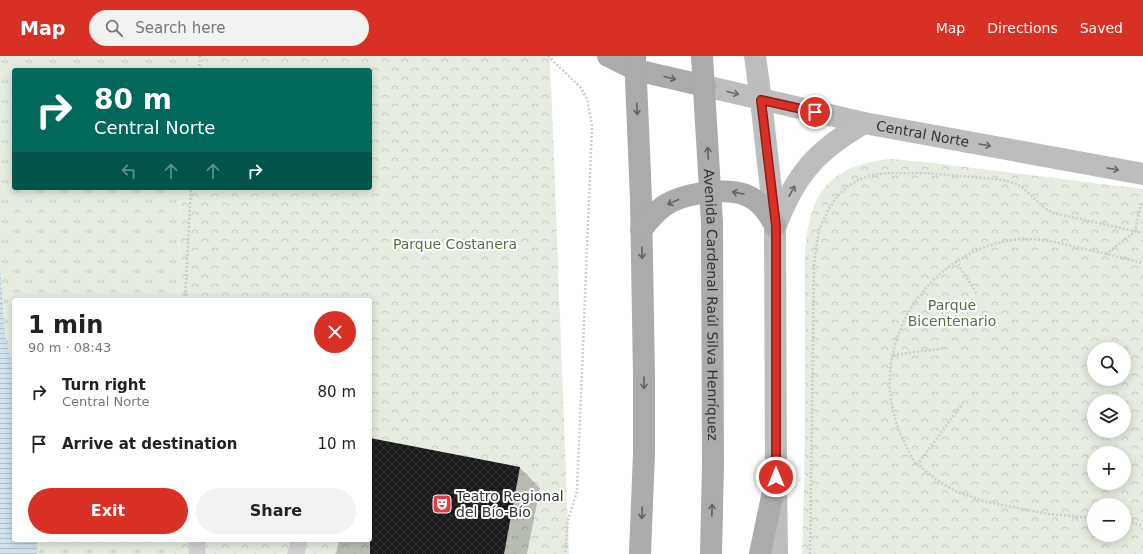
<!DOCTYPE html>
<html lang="en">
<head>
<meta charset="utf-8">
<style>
	:root { --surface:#fff; --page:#f2f2f2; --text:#222; --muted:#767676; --accent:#d93025 }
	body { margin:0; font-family:"DejaVu Sans",sans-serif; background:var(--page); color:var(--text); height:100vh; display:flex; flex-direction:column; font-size:15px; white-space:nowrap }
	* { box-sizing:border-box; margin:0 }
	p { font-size:13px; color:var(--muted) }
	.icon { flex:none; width:22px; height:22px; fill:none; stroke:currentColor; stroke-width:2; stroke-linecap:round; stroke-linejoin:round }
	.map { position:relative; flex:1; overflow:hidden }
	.drawer { position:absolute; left:12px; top:242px; width:360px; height:244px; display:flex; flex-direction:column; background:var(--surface); border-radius:4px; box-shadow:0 2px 10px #0003 }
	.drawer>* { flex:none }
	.top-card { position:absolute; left:12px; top:12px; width:360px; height:122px; border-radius:4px; box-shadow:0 2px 10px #0003; background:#00695c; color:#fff; overflow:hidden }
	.controls { position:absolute; left:1087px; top:286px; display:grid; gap:8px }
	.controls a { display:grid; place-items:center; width:44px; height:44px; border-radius:50%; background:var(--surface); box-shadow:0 2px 10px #0003; font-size:20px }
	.pin { position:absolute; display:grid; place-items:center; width:34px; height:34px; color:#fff; margin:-17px; border:2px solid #fff; border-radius:50%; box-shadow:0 1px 4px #0007 }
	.me { position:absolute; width:44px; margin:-22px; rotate:0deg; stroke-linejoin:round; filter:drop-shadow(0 0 3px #0008) }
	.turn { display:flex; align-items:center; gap:14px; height:84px; padding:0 16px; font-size:18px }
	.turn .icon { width:52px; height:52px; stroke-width:2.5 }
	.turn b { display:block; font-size:28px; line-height:34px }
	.lanes { display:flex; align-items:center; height:38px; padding:0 16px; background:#0003; justify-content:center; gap:20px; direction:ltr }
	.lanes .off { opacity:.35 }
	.round { display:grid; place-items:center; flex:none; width:42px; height:42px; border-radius:21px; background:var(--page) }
	.summary { display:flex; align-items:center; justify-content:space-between; height:68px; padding:0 16px }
	h1 { font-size:24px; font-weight:800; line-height:30px }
	.action { display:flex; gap:8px; margin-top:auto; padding:8px 16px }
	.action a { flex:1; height:46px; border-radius:24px; background:var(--accent); color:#fff; font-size:16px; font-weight:800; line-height:46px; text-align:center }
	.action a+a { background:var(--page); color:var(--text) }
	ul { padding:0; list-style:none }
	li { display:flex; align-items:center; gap:12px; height:52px; padding:0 16px }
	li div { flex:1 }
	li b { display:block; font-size:15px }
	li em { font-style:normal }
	header { display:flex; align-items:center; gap:24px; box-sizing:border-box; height:56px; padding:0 20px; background:var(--accent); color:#fff }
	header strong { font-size:19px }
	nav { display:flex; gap:22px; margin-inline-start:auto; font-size:14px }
	.search { width:280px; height:36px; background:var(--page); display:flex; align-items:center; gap:10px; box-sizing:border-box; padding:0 14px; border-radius:22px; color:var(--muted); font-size:15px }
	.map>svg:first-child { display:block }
	.grass { fill:url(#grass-tufts) }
	.park { fill:url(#park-crowns); fill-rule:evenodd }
	.water { fill:url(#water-rules) }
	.shadow { fill:#0003 }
	.building { fill:url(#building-cross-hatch) }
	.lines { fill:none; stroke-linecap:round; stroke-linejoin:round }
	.path { stroke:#cdcdcd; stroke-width:2.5; stroke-dasharray:2 2; stroke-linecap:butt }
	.lane { stroke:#d0d0d0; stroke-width:17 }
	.secondary { stroke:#bdbdbd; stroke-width:22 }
	.primary { stroke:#ababab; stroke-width:22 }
	.oneway { stroke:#636363 }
	.oneway2 { stroke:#6a6a6a }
	.route-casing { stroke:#8d1f18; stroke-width:10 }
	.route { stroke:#d93025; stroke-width:7 }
	.labels { text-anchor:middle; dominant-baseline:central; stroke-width:4; stroke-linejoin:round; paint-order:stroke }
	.street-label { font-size:14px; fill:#333; stroke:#fff }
	.park-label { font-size:14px; fill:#56703f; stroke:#fff }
	.poi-label { font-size:14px; fill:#333; stroke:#fff; text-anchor:start }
</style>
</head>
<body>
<header>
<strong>Map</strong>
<div class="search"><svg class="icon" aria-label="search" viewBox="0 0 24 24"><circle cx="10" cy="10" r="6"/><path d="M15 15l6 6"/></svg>Search here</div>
<nav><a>Map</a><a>Directions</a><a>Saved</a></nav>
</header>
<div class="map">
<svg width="1143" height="498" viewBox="0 0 1143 498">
	<defs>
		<pattern id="grass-tufts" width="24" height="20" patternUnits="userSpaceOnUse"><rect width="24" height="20" fill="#e6ecdf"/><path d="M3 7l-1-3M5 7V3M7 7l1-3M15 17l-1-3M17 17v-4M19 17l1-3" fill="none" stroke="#c6cbc0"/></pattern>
		<pattern id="park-crowns" width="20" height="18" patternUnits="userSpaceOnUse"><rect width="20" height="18" fill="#e6ecdf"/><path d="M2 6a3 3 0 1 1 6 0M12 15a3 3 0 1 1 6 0" fill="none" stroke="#c6cbc0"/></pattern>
		<pattern id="water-rules" width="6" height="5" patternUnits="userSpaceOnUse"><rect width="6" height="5" fill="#cfe2ee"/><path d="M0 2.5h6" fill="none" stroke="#b2c2cd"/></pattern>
		<pattern id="building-cross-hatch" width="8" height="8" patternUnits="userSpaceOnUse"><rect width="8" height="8" fill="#1a1a1a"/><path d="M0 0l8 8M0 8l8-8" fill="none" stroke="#333"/></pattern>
	</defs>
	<rect width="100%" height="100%" fill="#fff"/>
	<path class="grass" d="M0,0H185V14H14V132H181L178,244H14V313L5,279L0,208Z
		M38,484H171V498H37Z"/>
	<path class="park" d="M185,0H550L569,498H171V484H370V244H178L181,132H370V14H185Z
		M891,103L925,106L1143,133V498H802C804,446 805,393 805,341C805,311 805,280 805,250C805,215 801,169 820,138C836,113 863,106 891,103ZM1094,293H1124V323H1094ZM1094,345H1124V375H1094ZM1094,397H1124V427H1094ZM1094,449H1124V479H1094Z"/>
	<path class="water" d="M0,208L5,279L14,313V484H38L37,498H0Z"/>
	<path class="shadow" d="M370,383L520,412L540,432L527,498H336L339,484H370Z"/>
	<path class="building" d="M370,382L520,411L504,498H370Z"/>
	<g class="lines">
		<path class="path" d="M548,0L581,32L587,43L592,70L577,435L568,464L565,498
			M199,14L200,0
			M1106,198L1135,176L1141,146
			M956,205L977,238
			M185,244L191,132
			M893,299L946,292
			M917,409L963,347
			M1094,462L1048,458L983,445L955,435L935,423L918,408L916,409C905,389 895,369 891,345C880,265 942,189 1022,183C1044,182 1063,188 1084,193C1104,197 1123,202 1143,207
			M1124,464L1143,470
			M810,498L814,208L819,174L827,156L836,142L847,131L860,123L872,119L888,117H925L995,123L1007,125L1017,128L1024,133L1042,150L1053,157L1143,177"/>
		<path class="lane" d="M197,498V484
			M296,498L299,484"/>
		<g class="secondary">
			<path d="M755,0L761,44L775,170L776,421L777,498"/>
			<path id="s1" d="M705,30L864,67L1143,118"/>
			<path d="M776,169C796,118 816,95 864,67"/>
		</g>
		<g class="primary">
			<path d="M608,0L636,14L705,30"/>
			<path d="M635,0L641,143L644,321V397L640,498"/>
			<path id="s2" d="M702,0L712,167L713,409L711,498"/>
			<path d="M641,174C648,165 655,156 664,150C675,142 689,139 702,137C737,132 759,136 775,170"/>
			<path d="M760,498L776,421"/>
		</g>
	</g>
	<defs><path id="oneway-shaft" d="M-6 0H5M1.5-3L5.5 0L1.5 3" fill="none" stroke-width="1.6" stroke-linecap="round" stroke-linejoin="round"/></defs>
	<g class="oneway">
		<use href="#oneway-shaft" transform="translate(670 22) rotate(14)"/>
		<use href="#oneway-shaft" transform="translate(637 53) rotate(88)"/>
		<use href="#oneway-shaft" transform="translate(708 97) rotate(-93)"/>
		<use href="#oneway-shaft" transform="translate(738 137) rotate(-170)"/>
		<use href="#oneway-shaft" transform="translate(673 146) rotate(155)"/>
		<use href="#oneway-shaft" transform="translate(642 197) rotate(89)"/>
		<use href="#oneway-shaft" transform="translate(644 327) rotate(90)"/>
		<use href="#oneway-shaft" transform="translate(712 454) rotate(-89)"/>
		<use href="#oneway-shaft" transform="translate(642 457) rotate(92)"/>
	</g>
	<g class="oneway2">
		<use href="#oneway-shaft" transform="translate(733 37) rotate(14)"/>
		<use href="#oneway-shaft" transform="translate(985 89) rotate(10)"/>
		<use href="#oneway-shaft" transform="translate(1113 113) rotate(10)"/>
		<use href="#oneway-shaft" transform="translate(792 135) rotate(-61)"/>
	</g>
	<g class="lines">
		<g class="route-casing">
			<path id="route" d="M776,421V170L761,44L815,56"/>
		</g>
		<use href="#route" class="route"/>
	</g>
	<defs>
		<g id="theatre-square" transform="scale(1)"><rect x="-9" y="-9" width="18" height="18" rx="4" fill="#e63946" stroke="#fff"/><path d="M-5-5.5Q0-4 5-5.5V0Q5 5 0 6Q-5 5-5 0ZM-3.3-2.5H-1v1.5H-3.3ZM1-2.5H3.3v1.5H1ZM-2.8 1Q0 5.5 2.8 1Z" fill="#fff"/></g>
	</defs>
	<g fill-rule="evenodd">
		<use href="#theatre-square" x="442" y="448"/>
	</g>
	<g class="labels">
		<g class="street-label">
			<text stroke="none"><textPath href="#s1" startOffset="223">Central Norte</textPath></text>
			<text stroke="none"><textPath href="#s2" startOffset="249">Avenida Cardenal Raúl Silva Henríquez</textPath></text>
		</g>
		<g class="park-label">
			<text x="455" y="188">Parque Costanera</text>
			<text x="952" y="249">Parque<tspan x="952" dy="16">Bicentenario</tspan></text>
		</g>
		<g class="poi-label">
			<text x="456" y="440">Teatro Regional<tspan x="456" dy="16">del Bío-Bío</tspan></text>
		</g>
	</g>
</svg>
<div class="controls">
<a><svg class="icon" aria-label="search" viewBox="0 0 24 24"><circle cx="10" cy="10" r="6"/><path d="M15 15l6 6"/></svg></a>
<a><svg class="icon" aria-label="layers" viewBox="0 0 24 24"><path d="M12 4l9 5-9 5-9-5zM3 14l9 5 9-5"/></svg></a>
<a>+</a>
<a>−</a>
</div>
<div class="pin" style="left:815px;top:56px;background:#d93025"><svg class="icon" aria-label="arrive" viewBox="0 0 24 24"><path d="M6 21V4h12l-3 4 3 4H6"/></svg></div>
<svg class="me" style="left:776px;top:421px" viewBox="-20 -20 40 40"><circle r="17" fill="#d93025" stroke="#fff" stroke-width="3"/><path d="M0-11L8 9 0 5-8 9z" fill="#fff"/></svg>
<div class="top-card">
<div class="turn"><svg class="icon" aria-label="right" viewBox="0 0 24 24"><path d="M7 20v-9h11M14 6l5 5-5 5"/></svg><div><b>80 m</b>Central Norte</div></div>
<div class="lanes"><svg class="icon off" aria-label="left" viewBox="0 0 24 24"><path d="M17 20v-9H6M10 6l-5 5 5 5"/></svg><svg class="icon off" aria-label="ahead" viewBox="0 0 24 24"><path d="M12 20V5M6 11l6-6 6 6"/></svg><svg class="icon off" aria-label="ahead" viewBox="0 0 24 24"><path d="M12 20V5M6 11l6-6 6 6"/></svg><svg class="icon" aria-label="right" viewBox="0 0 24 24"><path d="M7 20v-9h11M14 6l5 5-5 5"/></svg></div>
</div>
<section class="drawer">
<div class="summary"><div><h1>1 min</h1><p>90 m · 08:43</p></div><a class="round" style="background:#d93025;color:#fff"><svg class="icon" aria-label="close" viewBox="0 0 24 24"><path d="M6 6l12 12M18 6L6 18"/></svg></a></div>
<ul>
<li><svg class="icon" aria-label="right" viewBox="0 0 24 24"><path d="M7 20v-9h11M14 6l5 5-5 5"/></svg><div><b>Turn right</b><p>Central Norte</p></div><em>80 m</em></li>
<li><svg class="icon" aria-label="arrive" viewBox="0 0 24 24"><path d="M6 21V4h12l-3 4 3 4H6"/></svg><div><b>Arrive at destination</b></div><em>10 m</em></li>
</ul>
<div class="action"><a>Exit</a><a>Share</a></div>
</section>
</div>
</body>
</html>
